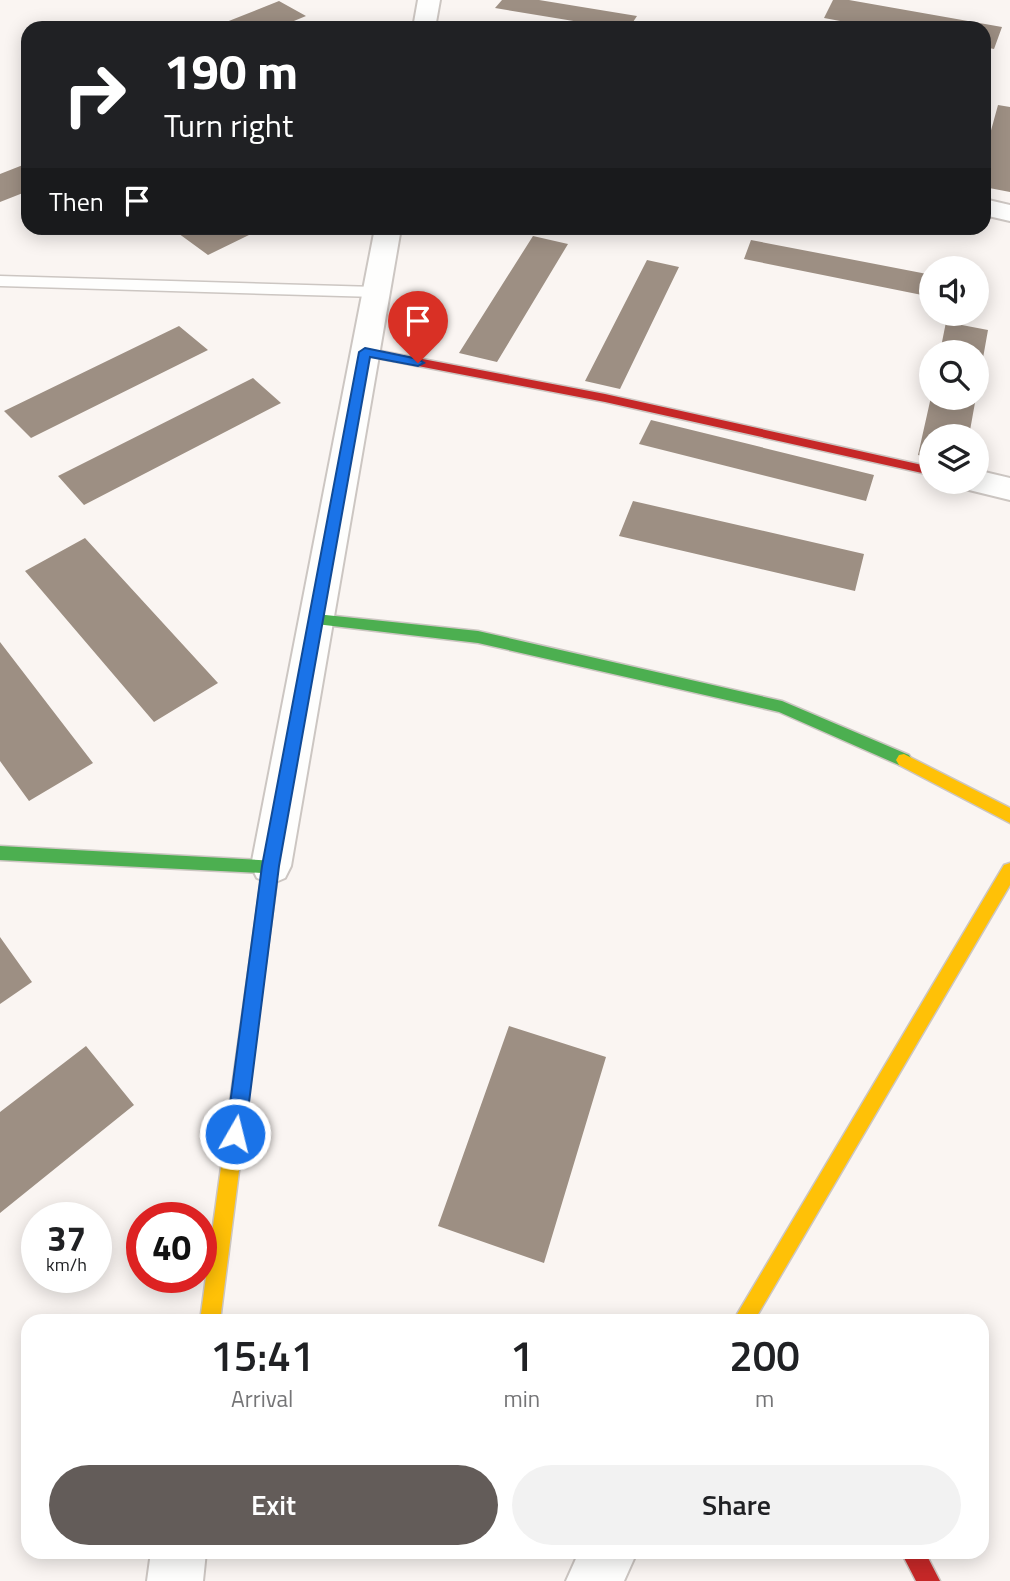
<!DOCTYPE html>
<html lang="en">
<head>
<meta charset="utf-8">
<style>
	:root { --surface:#fff; --page:#f2f2f2; --text:#202124; --muted:#757577; --accent:#635c59 }
	body { margin:0; font-family:"Titillium Web",sans-serif; background:var(--page); color:var(--text); height:100vh; display:flex; flex-direction:column; font-size:26px; white-space:nowrap }
	* { box-sizing:border-box; margin:0 }
	p { font-size:23px; color:var(--muted) }
	.icon { flex:none; width:38px; height:38px; fill:none; stroke:currentColor; stroke-width:2; stroke-linecap:round; stroke-linejoin:round }
	.map { position:relative; flex:1; overflow:hidden }
	.panel { position:absolute; left:21px; top:1314px; width:968px; height:245px; display:flex; flex-direction:column; background:var(--surface); border-radius:21px; box-shadow:0 4px 18px #0003 }
	.panel>* { flex:none }
	.banner { position:absolute; left:21px; top:21px; width:970px; height:214px; border-radius:21px; box-shadow:0 4px 18px #0003; background:#202124; color:#fff; overflow:hidden }
	.controls { position:absolute; left:919px; top:256px; display:grid; gap:14px }
	.controls a { display:grid; place-items:center; width:70px; height:70px; border-radius:50%; background:var(--surface); box-shadow:0 4px 18px #0003; font-size:35px }
	.speed { position:absolute; left:21px; top:1202px; display:flex; gap:14px; font-size:35px; font-weight:700; text-align:center }
	.speed>* { display:grid; place-content:center; width:91px; height:91px; border-radius:50%; background:var(--surface); box-shadow:0 4px 18px #0003; line-height:1 }
	.speed small { font-size:18px; font-weight:400 }
	.speed .limit { border:10px solid #d22; background:#fff; color:#111 }
	.pin { position:absolute; display:grid; place-items:center; width:60px; height:60px; color:#fff; margin:-72px -30px; border-radius:50% 50% 50% 0; rotate:-45deg; box-shadow:0 0 7px #0007 }
	.pin .icon { rotate:45deg }
	.me { position:absolute; width:77px; margin:-38px; rotate:8deg; stroke-linejoin:round; filter:drop-shadow(0 0 5px #0008) }
	.turn { display:flex; align-items:center; gap:24px; height:147px; padding:0 28px; font-size:32px }
	.turn .icon { width:91px; height:91px; stroke-width:2.5 }
	.turn b { display:block; font-size:49px; line-height:60px }
	.then { display:flex; align-items:center; height:66px; padding:0 28px; background:#0003; gap:14px; font-size:26px }
	.eta { display:flex; justify-content:space-evenly; align-items:center; height:119px; text-align:center }
	.eta b { font-size:42px; font-weight:600; line-height:49px }
	.primary-button { display:flex; gap:14px; margin-top:auto; padding:14px 28px }
	.primary-button a { flex:1; height:80px; border-radius:42px; background:var(--accent); color:#fff; font-size:28px; font-weight:600; line-height:80px; text-align:center }
	.primary-button a+a { background:var(--page); color:var(--text) }
	.map>svg:first-child { display:block }
	.building { fill:#9d8f83 }
	.lines { fill:none; stroke-linecap:round; stroke-linejoin:round }
	.lane-casing { stroke:#ccc6c2; stroke-width:3 }
	.street-casing { stroke:#ccc6c2; stroke-width:4 }
	.fast-casing { stroke:#ccc6c2; stroke-width:3 }
	.slow-casing { stroke:#ccc6c2; stroke-width:3 }
	.jam-casing { stroke:#ccc6c2; stroke-width:3 }
	.lane { fill:#fefefd; fill-rule:evenodd }
	.street { fill:#fefefd; fill-rule:evenodd }
	.fast { fill:#4caf50; fill-rule:evenodd }
	.slow { fill:#ffc107; fill-rule:evenodd }
	.jam { fill:#c62828; fill-rule:evenodd }
	.route { fill:#1a73e8; stroke:#114b97; stroke-width:2 }
</style>
</head>
<body>
<div class="map">
<svg width="1010" height="1581" viewBox="0 0 1010 1581">
	<rect width="100%" height="100%" fill="#faf5f2"/>
	<path class="building" d="M502,0H539L637,16L629,28H616L495,8Z
		M833,0H849L1002,27L994,49L984,47V28H878L824,18Z
		M279,1L306,16L277,28H211Z
		M998,105L1010,107V192L984,187V156Z
		M28,163V191L0,202V174Z
		M171,228H239L249,235L208,255Z
		M533,236L568,244L497,362L459,353Z
		M751,240L927,274L922,295L744,259Z
		M647,260L679,267L620,389L585,381Z
		M946,322L988,330L978,386L976,352H940Z
		M179,326L208,350L31,438L4,411Z
		M253,378L281,403L84,505L58,476Z
		M931,397H976L969,436H931V458L918,455Z
		M651,420L874,475L866,501L639,444Z
		M633,501L864,554L855,591L619,536Z
		M85,538L218,683L154,722L25,571Z
		M0,642L93,763L29,801L0,761Z
		M0,937L32,982L0,1004Z
		M509,1026L606,1057L544,1263L438,1226Z
		M86,1046L134,1105L0,1213V1112Z"/>
	<g class="lines">
		<g class="lane-casing">
			<path id="lane" d="M0,276L376,287L384,292L376,297L0,286Z"/>
		</g>
		<g class="street-casing">
			<path id="street" d="M418,0H440L435,28H413Z
				M984,199L1010,205V221L984,215Z
				M375,228H401L291,866L285,878L271,884L257,878L251,866Z
				M976,470L1010,478V500L965,489L960,481H976Z
				M151,1552H206L203,1581H147Z
				M579,1552H637L624,1581H566Z"/>
		</g>
		<g class="fast-casing">
			<path id="fast" d="M316,614L478,631L782,701L909,755L912,760L909,765H899L779,712L478,643L316,624L309,619Z
				M0,846L277,861L279,866L244,1123L237,1125L230,1123L228,1116L262,873L0,860Z"/>
		</g>
		<g class="slow-casing">
			<path id="slow" d="M904,754L1010,808V823L899,765L896,760L899,755Z
				M1010,863V885L754,1321H733L1004,865Z
				M237,1107L244,1109L246,1116L220,1321H200L228,1116L230,1109Z"/>
		</g>
		<g class="jam-casing">
			<path id="jam" d="M365,348L605,394L931,467V475L605,402L361,355L359,352Z
				M901,1552H925L940,1581H916Z"/>
		</g>
		<use href="#lane" class="lane"/>
		<use href="#street" class="street"/>
		<use href="#fast" class="fast"/>
		<use href="#slow" class="slow"/>
		<use href="#jam" class="jam"/>
	</g>
	<path class="route" d="M365,348L418,359L424,363L418,366L370,357L279,866L245,1134L242,1141L235,1143L228,1141L226,1134L262,866L359,352Z"/>
</svg>
<div class="controls">
<a><svg class="icon" aria-label="sound" viewBox="0 0 24 24"><path d="M4 9h4l5-4v14l-5-4H4zM17 9q2 3 0 6"/></svg></a>
<a><svg class="icon" aria-label="search" viewBox="0 0 24 24"><circle cx="10" cy="10" r="6"/><path d="M15 15l6 6"/></svg></a>
<a><svg class="icon" aria-label="layers" viewBox="0 0 24 24"><path d="M12 4l9 5-9 5-9-5zM3 14l9 5 9-5"/></svg></a>
</div>
<div class="speed"><div>37<small>km/h</small></div><div class="limit">40</div></div>
<div class="pin" style="left:418px;top:363px;background:#d93025"><svg class="icon" aria-label="arrive" viewBox="0 0 24 24"><path d="M6 21V4h12l-3 4 3 4H6"/></svg></div>
<svg class="me" style="left:235px;top:1134px" viewBox="-20 -20 40 40"><circle r="17" fill="#1a73e8" stroke="#fff" stroke-width="3"/><path d="M0-11L8 9 0 5-8 9z" fill="#fff"/></svg>
<div class="banner">
<div class="turn"><svg class="icon" aria-label="right" viewBox="0 0 24 24"><path d="M7 20v-9h11M14 6l5 5-5 5"/></svg><div><b>190 m</b>Turn right</div></div>
<div class="then">Then<svg class="icon" aria-label="arrive" viewBox="0 0 24 24"><path d="M6 21V4h12l-3 4 3 4H6"/></svg></div>
</div>
<section class="panel">
<div class="eta">
<div><b>15:41</b><p>Arrival</p></div>
<div><b>1</b><p>min</p></div>
<div><b>200</b><p>m</p></div>
</div>
<div class="primary-button"><a>Exit</a><a>Share</a></div>
</section>
</div>
</body>
</html>
